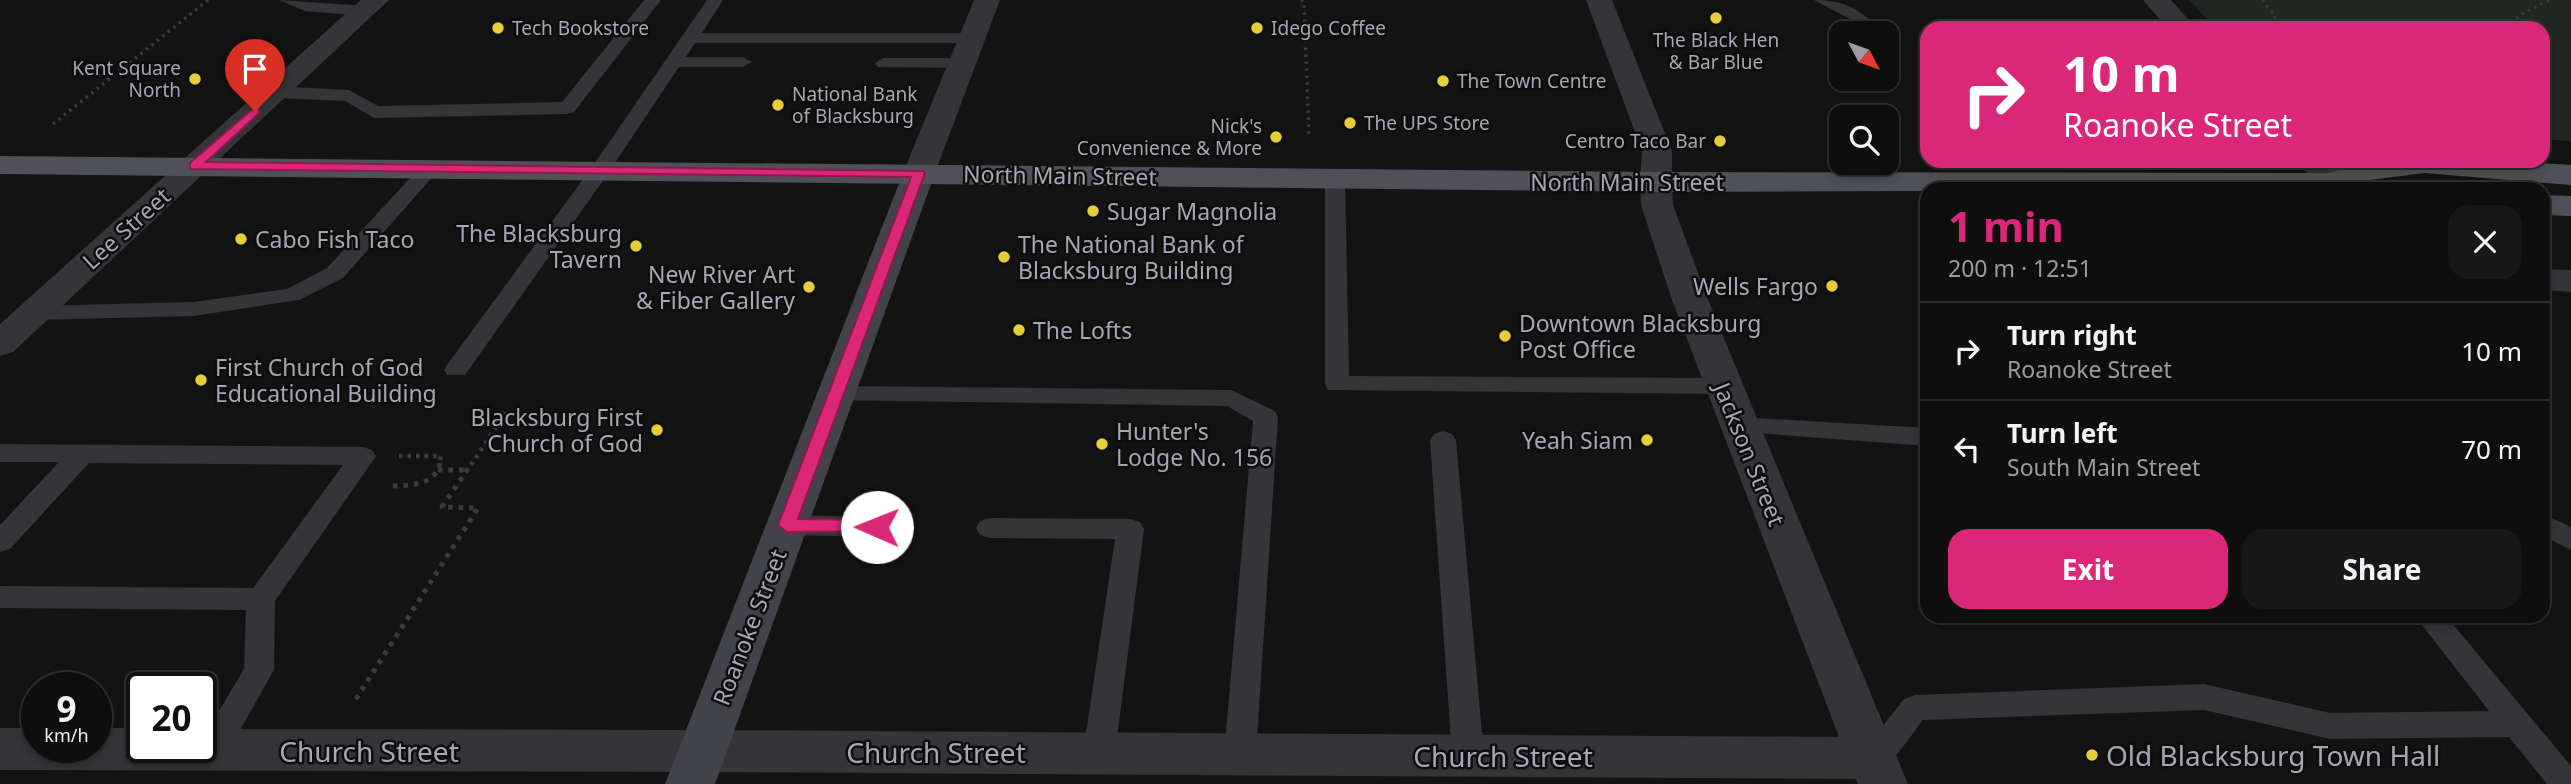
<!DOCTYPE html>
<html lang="en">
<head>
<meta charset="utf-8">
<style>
	:root { --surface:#0e0e0f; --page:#171718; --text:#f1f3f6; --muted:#9b9c9e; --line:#2e2e2f; --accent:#db2777 }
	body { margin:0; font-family:"Noto Sans",sans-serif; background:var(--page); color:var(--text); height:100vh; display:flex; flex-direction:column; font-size:26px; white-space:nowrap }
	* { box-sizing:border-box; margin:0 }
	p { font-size:23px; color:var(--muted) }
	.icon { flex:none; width:38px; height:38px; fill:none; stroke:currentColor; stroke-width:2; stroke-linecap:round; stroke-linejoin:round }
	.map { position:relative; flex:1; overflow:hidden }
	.sheet { position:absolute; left:1920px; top:182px; width:630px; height:441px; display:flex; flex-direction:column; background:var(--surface); border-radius:21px; box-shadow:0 4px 10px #0003,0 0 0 2px var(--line) }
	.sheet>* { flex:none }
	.banner { position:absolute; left:1920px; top:21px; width:630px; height:147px; border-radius:21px; box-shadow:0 4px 10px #0003,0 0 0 2px var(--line); background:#db2777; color:#fff; overflow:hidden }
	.needle { width:46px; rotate:131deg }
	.fabs { position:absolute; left:1829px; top:21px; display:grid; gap:14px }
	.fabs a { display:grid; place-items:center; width:70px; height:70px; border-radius:14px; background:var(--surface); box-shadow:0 4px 10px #0003,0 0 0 2px var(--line); font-size:35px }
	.speed { position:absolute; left:21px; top:672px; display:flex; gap:14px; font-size:35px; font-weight:700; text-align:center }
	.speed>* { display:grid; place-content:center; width:91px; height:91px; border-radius:50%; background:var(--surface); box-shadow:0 4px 10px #0003,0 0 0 2px var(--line); line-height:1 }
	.speed small { font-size:18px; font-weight:400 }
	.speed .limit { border:4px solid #111; border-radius:10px; background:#fff; color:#111 }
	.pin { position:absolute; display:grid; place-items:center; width:60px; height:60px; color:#fff; margin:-72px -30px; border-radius:50% 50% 50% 0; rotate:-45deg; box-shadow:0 0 7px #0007 }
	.pin .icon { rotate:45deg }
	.me { position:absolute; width:77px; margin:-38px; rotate:271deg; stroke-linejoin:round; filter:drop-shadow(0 0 5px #0008) }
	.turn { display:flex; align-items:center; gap:24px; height:147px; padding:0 28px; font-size:32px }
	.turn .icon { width:91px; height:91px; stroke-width:2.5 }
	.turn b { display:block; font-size:49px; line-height:60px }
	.round { display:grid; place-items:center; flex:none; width:74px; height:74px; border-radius:21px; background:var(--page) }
	.head { display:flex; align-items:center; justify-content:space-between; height:119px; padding:0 28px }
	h1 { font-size:42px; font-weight:700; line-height:52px; color:var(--accent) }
	.cta { display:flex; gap:14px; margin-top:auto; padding:14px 28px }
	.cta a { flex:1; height:80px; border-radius:21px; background:var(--accent); color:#fff; font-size:28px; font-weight:700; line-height:80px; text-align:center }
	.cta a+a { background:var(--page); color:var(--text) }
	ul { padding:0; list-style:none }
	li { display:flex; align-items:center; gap:21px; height:98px; padding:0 28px; border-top:2px solid var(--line) }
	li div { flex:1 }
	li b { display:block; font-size:26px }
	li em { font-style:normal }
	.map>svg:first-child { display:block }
	.green { fill:#1f2721 }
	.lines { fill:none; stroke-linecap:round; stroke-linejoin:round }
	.path-far2 { stroke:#3a3a40; stroke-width:3.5; stroke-dasharray:2.5 4.5; stroke-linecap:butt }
	.path-far1 { stroke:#3a3a40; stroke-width:4.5; stroke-dasharray:3.5 5; stroke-linecap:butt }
	.path { stroke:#3a3a40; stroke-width:5; stroke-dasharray:4.5 6; stroke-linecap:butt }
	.service { fill:#343439; fill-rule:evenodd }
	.minor { fill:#343439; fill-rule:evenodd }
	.tertiary { fill:#343439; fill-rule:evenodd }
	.secondary { fill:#424249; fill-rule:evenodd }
	.primary { fill:#505058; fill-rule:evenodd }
	.route { fill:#db2777; stroke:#8e194d; stroke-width:2 }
	.poi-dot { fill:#e5ce39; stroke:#0e0e0f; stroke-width:2.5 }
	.labels { text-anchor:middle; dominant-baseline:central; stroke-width:5; stroke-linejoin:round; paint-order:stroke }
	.far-poi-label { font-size:19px; fill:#a5a7b4; stroke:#0e0e0f; text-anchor:start }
	.street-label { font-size:23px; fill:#a5a7b4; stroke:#0e0e0f }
	.poi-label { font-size:23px; fill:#a5a7b4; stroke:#0e0e0f; text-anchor:start }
	.near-street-label { font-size:28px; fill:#a5a7b4; stroke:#0e0e0f }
	.near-poi-label { font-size:28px; fill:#a5a7b4; stroke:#0e0e0f; text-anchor:start }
</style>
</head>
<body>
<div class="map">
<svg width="2571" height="784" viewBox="0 0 2571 784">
	<rect width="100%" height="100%" fill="#131314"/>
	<path class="green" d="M2189,0H2571V141L2543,139V28H2216Z"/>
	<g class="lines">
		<path class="path-far2" d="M1301,0L1304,2L1309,138
			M2262,0L2275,16L2273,23
			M2223,22L2446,28
			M2506,28L2522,14L2549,0
			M53,124L208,0"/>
		<path class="path-far1" d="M399,456H441L439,465
			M471,465L508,409"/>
		<path class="path" d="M438,470H467
			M393,486C412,485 435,485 440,463
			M356,699L478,508L442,507L472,463"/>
		<path class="service" d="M279,0L365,6L373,11L365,16L305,11Z
			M644,0H661L574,112L567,114L374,118L345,101L275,98L266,92L275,86L349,90L378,106L562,102Z
			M707,0H723L702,33H972L981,38L972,43H695L686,57H743L752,62L743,67H679L607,175L465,375H447L444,370L447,365L592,167Z
			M1814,0C1843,0 1863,9 1881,33H1863L1850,19Z
			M884,58H962L971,63L962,68L878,67L875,63Z
			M430,162L440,168L437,172L343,278L299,300L194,316L33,320L25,318L22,313L25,308L33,306L194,302L287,289L327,268L423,164Z
			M1335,171L1345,177L1349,376L1723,378L1732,380L1735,386L1732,392L1723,394L1328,390L1325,384V177Z
			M836,386L1231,390L1275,411L1278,417L1256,755L1251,765L1240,768L1229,765L1224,755L1253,421L1227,406L827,400L824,394L827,388Z
			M1738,417L1927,428V446L1729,431L1725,425L1729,419Z
			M1443,431L1452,434L1456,440L1484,756L1479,766L1468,769L1457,766L1452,756L1430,440L1434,434Z
			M0,444L363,447L372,450L376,456L372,462L275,601L274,670L223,760L212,764L201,760L196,751L201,747V741L244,669L246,610L0,608V586L253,588L343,465L89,463L10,549L0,552V525L59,462H0Z
			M2543,514L2571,527V550L2543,536Z
			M787,515L877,517L887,520L891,527L887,534L877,537L787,535L777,532L773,525L777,518Z
			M990,518L1130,519L1140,522L1144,529L1115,753L1110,762L1099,766L1088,762L1083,753L1115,539L990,538L980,535L976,528L980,521Z
			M2415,616H2446L2571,766V784H2547L2509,737L2330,739L2204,710L1923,720C1907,739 1889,777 1862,768L1857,758L1904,699L1915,695L2204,684L2330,713L2489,711Z"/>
		<path class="minor" d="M361,0H389L13,352L0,356V324Z
			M1586,0H1612L1672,151V182L1667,189L1656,192L1645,189L1640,182L1642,151Z
			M2143,0H2171L2196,28H2167Z
			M2295,161H2330L2359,189H2324Z
			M2543,269L2571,270V292L2543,290Z
			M0,728H37V747H96V728H142V747H201V729L703,730L721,736L728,751L721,766L703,772L0,770Z"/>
		<path class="tertiary" d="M974,0H1000L935,173L930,180L919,182L908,180L903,173Z
			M1656,172L1667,175L1672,182L1673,205L1707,297L1908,784H1858L1856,779L703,772L685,766L678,751L685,736L703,730L1839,737L1671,297L1641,205L1640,182L1645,175Z"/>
		<path class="secondary" d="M919,164L930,166L935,173L715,784H665L903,173L908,166Z"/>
		<path class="primary" d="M0,156L1656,172L2330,173L2364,161H2511L2571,165V185L2424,173L2370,180L2377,182L2382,189L1656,192L0,174Z
			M2543,195L2571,196V216L2543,215Z"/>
	</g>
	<path class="route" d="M255,107L259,108V113L206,162L923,171L925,173L798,519L877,520L884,522L886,527L884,531L787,532L778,525L911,177L190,169V163Z"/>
	<g class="poi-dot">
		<circle cx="1716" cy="18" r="7"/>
		<circle cx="498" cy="28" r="7"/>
		<circle cx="1257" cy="28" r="7"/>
		<circle cx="195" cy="79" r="7"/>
		<circle cx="1443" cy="81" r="7"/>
		<circle cx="778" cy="105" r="7"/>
		<circle cx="1350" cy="123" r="7"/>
		<circle cx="1276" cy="137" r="7"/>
		<circle cx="1720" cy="141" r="7"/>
		<circle cx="1093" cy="211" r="7"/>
		<circle cx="241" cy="239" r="7"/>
		<circle cx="636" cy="246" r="7"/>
		<circle cx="1004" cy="257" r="7"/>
		<circle cx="1832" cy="286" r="7"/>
		<circle cx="809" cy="287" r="7"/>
		<circle cx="1019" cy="330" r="7"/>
		<circle cx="1505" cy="336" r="7"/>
		<circle cx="201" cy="380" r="7"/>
		<circle cx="657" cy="430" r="7"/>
		<circle cx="1647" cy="440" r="7"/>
		<circle cx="1102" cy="444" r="7"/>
		<circle cx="2092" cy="755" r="7"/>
	</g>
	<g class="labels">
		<g class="far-poi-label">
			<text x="512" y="28">Tech Bookstore</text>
			<text x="1271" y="28">Idego Coffee</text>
			<text x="1716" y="40" text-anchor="middle">The Black Hen<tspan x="1716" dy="22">&amp; Bar Blue</tspan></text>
			<text x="181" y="68" text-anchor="end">Kent Square<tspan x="181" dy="22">North</tspan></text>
			<text x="1457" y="81">The Town Centre</text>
			<text x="792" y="94">National Bank<tspan x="792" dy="22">of Blacksburg</tspan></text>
			<text x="1364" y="123">The UPS Store</text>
			<text x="1262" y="126" text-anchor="end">Nick's<tspan x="1262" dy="22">Convenience &amp; More</tspan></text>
			<text x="1706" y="141" text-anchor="end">Centro Taco Bar</text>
		</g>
		<g class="street-label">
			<text transform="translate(1060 175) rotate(1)">North Main Street</text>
			<text x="1627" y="182">North Main Street</text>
			<text transform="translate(126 228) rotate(-42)">Lee Street</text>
			<text transform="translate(1750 454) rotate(68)">Jackson Street</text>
			<text transform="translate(749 627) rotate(-69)">Roanoke Street</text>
		</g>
		<g class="poi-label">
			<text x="1107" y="211">Sugar Magnolia</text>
			<text x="622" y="233" text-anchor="end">The Blacksburg<tspan x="622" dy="26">Tavern</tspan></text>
			<text x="255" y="239">Cabo Fish Taco</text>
			<text x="1018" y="244">The National Bank of<tspan x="1018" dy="26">Blacksburg Building</tspan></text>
			<text x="795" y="274" text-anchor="end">New River Art<tspan x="795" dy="26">&amp; Fiber Gallery</tspan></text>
			<text x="1818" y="286" text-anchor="end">Wells Fargo</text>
			<text x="1519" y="323">Downtown Blacksburg<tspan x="1519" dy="26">Post Office</tspan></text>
			<text x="1033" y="330">The Lofts</text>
			<text x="215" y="367">First Church of God<tspan x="215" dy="26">Educational Building</tspan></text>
			<text x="643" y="417" text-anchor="end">Blacksburg First<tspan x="643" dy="26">Church of God</tspan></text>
			<text x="1116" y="431">Hunter's<tspan x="1116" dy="26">Lodge No. 156</tspan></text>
			<text x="1633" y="440" text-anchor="end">Yeah Siam</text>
		</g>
		<g class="near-street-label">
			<text x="369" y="751">Church Street</text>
			<text x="936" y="752">Church Street</text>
			<text x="1503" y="756">Church Street</text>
		</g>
		<g class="near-poi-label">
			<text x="2106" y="755">Old Blacksburg Town Hall</text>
		</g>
	</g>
</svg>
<div class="fabs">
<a><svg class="needle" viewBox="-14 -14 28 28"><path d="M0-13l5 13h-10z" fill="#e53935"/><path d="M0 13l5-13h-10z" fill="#9b9c9e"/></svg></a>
<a><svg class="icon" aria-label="search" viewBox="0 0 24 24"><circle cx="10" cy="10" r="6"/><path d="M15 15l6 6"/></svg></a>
</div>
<div class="speed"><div>9<small>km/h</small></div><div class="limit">20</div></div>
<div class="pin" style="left:255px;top:111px;background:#d93025"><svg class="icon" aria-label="arrive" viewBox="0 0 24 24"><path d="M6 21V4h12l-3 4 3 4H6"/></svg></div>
<svg class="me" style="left:877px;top:527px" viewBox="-20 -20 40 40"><circle r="19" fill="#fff"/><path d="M0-13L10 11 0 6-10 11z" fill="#db2777"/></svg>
<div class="banner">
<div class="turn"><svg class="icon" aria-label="right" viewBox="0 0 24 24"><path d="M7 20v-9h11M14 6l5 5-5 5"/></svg><div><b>10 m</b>Roanoke Street</div></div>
</div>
<section class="sheet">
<div class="head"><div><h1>1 min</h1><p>200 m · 12:51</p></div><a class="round"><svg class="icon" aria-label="close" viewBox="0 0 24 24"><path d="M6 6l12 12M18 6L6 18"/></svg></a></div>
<ul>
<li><svg class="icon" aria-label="right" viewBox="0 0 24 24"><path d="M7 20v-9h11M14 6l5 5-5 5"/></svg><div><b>Turn right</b><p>Roanoke Street</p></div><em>10 m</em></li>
<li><svg class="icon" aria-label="left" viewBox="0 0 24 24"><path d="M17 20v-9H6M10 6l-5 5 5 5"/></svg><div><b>Turn left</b><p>South Main Street</p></div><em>70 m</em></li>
</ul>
<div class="cta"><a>Exit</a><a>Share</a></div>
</section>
</div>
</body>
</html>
